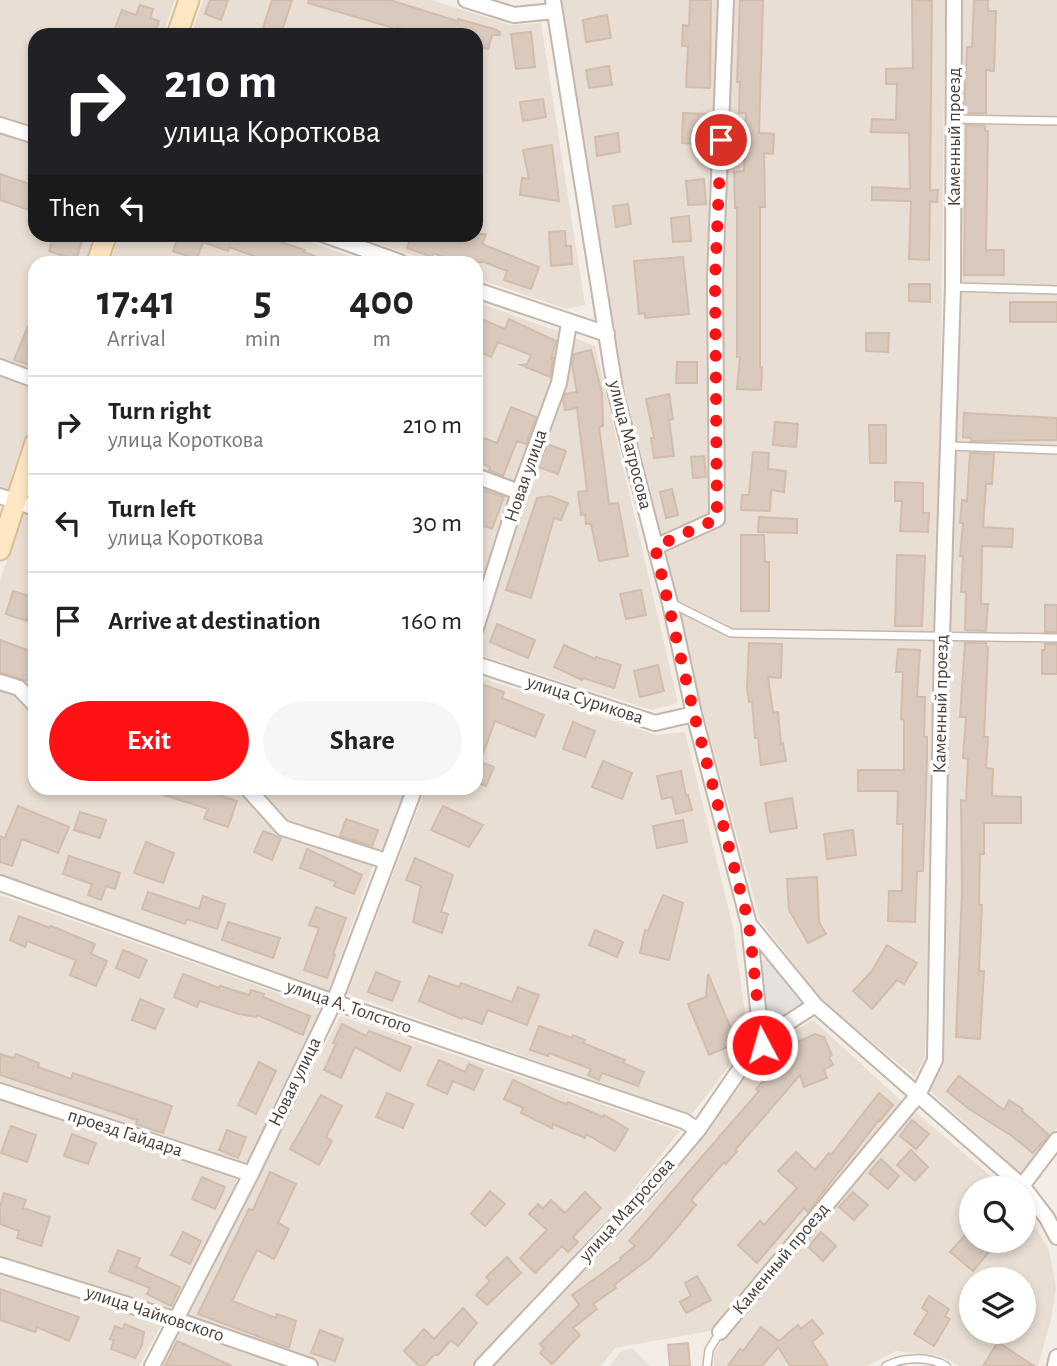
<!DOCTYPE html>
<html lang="en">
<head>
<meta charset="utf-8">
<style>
	:root { --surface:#fff; --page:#f6f6f6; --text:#222; --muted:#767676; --line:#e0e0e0; --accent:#ff1114 }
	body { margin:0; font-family:"Alegreya Sans",sans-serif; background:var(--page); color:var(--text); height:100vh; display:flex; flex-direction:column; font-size:26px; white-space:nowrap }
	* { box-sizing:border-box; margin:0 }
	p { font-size:23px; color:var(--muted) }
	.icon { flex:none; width:38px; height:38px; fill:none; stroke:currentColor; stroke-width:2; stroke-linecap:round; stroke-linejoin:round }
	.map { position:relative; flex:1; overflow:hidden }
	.panel { position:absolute; left:28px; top:256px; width:455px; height:539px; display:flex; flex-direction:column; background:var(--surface); border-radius:21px; box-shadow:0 4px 10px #0003 }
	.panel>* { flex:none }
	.top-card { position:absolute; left:28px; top:28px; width:455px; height:214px; border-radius:21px; box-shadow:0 4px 10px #0003; background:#202124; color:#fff; overflow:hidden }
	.fabs { position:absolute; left:959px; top:1176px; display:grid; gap:14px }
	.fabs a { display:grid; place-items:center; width:77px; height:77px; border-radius:50%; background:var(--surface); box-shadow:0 4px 10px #0003; font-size:35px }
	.pin { position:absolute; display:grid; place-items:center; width:60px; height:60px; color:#fff; margin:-30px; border:4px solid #fff; border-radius:50%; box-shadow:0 2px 7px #0007 }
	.me { position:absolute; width:77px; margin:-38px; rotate:354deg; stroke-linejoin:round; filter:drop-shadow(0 0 5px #0008) }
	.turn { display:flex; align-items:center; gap:24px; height:147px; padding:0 21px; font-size:32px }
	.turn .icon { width:91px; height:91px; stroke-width:2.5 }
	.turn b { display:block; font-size:49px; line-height:60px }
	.then { display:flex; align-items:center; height:66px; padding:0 21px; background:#0003; gap:14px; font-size:26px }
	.eta { display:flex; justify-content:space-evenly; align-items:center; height:119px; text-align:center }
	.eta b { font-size:42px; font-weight:600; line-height:49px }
	.button { display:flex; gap:14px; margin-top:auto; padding:14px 21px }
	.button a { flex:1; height:80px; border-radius:42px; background:var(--accent); color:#fff; font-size:28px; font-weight:600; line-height:80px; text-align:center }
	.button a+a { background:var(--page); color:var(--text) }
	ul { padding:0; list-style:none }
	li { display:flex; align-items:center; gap:21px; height:98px; padding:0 21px; border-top:2px solid var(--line) }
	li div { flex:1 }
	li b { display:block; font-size:26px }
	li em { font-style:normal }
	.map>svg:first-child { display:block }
	.residential { fill:#e9ded3; fill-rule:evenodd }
	.industrial { fill:#e6dfda }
	.parking { fill:#e5e1de }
	.building { fill:#dacabd; stroke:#d2bdac; stroke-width:2 }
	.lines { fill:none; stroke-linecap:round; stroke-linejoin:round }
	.lane-casing { stroke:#c4b6aa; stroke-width:10 }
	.street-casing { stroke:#c4b6aa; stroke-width:18 }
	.secondary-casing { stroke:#dcbd93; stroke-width:23 }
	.lane { stroke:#fff; stroke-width:7 }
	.street { stroke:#fff; stroke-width:14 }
	.secondary { stroke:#ffe7c4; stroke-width:19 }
	.route { stroke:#ff1114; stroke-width:12; stroke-dasharray:0 21.6 }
	.labels { text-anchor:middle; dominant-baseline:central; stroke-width:7; stroke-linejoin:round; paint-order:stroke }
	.street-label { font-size:19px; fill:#473d34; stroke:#fff }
</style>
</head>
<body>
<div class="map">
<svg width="1057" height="1366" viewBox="0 0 1057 1366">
	<rect width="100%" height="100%" fill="#f4ede5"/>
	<path class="residential" d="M0,0H175L163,35H35V129L0,118Z
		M203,0H431L511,25L541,23L585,305L566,309L476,278V262H432L352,235L476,234V35H191Z
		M561,0H719L707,282L708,515L660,538L624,391Z
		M734,0H945L940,447L933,631L927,1002L925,1057L915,1077L821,1000L760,920L702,708L664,551L721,525L722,281Z
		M962,0H1057V1128L1021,1174L929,1090L944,1063L950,644L961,282Z
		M0,134L35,145V234L95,235L85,262H35V374L0,361Z
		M120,234L290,235L367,262H110Z
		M476,302L563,333L555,382L514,485L476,470Z
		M570,336L595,346L678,703L652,710L476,654L563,384Z
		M0,376L35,389V408L8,489L0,486Z
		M476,483L509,496L476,600Z
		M22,513L35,517V698L0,676V581Z
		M476,676L657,735L685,732L733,927L749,1041L691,1115L347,994L426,788H476Z
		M0,689L16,694L35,714V788H229L239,791L282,834L373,866L328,992L0,874Z
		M254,788H408L382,855L286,823Z
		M0,895L321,1008L246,1165L0,1083Z
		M340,1016L680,1131L627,1197L473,1366H324L188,1317Z
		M813,1020L904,1103L715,1330L615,1348L601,1366H492L648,1206L704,1135L767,1047Z
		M0,1100L238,1179L173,1311L0,1256Z
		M913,1110L1005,1188H971V1241H1024V1207L1049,1250L1056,1287L1051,1320L1038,1366H959L941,1356L896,1351L867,1366H714V1353L725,1336ZM971,1279H1024V1332H971Z
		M0,1275L13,1279L162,1324L139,1366H0Z
		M181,1330L286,1366H162Z"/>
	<path class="industrial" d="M633,1349L650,1366H610L621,1351Z"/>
	<path class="parking" d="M766,959L803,1005L767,1032L759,962Z"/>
	<path class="building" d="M210,0H228L221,20L205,14Z
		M272,0H292L281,34L263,28Z
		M309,0H390L457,21L458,19L494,29L500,32V35H492L488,49L476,46V35H426L397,27V29L308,3Z
		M690,0H711L710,88L686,87L688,46H682L683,25L689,26Z
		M740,0H763L759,133L774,134L773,154L764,153L765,207H760V367H762L761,390L737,389L740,357H737V208H735L734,172L744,171L746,113H739L740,82H737Z
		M912,0L932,1L930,190H938L937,202H930L929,260L909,259L911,201L872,200V187L910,189L909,133L871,132L872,119L896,120L897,84H886V69L913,68Z
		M974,0H988V11H996L994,71L986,70V113H967V109H964L967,47H972Z
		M140,5L153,9L150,18L159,21L154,35H126L114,31L122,10L136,15Z
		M607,15L611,38L586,42L583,20Z
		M531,32L535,67L516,69L511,34Z
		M609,66L612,85L589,88L586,70Z
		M543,99L546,117L523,121L520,102Z
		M683,113L707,114L706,144L682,143Z
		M966,125L985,126V131H988L986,250H1004V275H964Z
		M618,133L620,152L597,156L595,137Z
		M552,145L559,201L520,195L522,178L529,179L523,150Z
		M0,174L35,186L29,210L0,200Z
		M704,179L706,204L688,205L686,181Z
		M628,204L631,224L616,227L613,206Z
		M689,216L691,241L673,242L671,218Z
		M565,231L566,246H571L572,264L551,266L549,232Z
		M54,234H84L76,260L49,251Z
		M179,234H258L305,250L304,252L328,261V262H270L229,247L228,251L203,242L197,259L173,251Z
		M412,234H450L464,240L467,234H486L482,244L539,267L531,289L504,280L507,271L484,262H458L433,253L432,257L407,248Z
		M683,257L689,314L645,318V313L639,314L634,261Z
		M909,284H930V302L909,301Z
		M1010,302H1057V322H1010Z
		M34,312H35V367L14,360Z
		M476,317L505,329L509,319L556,341L551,359L553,358L550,377L521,365L527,364L531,355L498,342L491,357L476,350Z
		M866,333H889L888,352L866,351Z
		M591,350L602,393L603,426L599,427L609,504L618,503L628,556L599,561L591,524H586L585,514L581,515L578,492L587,491L577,408L565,410L563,399L565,394L577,392L572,365L574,354Z
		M677,362H697V383H676Z
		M669,394L673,419L669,420L674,456L654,458L651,438H654L646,399Z
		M511,407L536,417L526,444L517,441L503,476L489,470L490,467L476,461V457L484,438L497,443Z
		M964,413L1057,418V440L971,441V438L963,437Z
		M775,422L798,424L796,447L773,445Z
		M869,425H886V463H870Z
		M547,444L566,451L558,474L538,467Z
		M753,452L769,453L768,469L786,471L784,492L771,490L770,511L741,510L742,495H749Z
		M970,453L994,454L992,484H986L983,527L1013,529L1012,547L982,546L981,604H988L986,631L965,630L966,592H961L963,556H960L963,523H960L962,500L967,501Z
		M704,456L706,477L693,478L691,457Z
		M895,482L923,483V513H929L928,532L900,531L902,501H895Z
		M476,488L504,497L492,529L476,523Z
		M672,489L678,515L666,518L660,492Z
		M550,496L568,503L561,520L554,518L531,598L506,590L537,498Z
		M759,517L797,519V533L758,532Z
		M741,535H764L765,562H769V611H741Z
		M897,555L925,556L922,626H895Z
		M641,590L646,615L626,619L620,594Z
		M13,591L35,598L27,621L6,614Z
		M1045,605H1057V632H1045Z
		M497,624L535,640L528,658L490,642Z
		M0,640L35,653V662L28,681L0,673Z
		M749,643L782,644L781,678L768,677L773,713L778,712L781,744L783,743L786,761L761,765L758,738H755L752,701L749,702L747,687Z
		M965,643H986V646L988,647L984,737H988L986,768L993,769L992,796L1021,797V823H984V854H980L979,905H982L979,971H984L980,1039L956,1037L962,891L961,800L966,801L968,759L963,758L966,717H960Z
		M1045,644H1057V674H1042V650H1045Z
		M564,645L595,659L596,657L621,665L614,688L583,678L582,680L554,667Z
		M898,649L920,650L917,697H925L924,737H927V759L923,871H917L915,922L888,921L889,891H902L903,824H897L898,791H858V770H904V720L901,719L903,672H896Z
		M658,665L664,691L640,697L634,671Z
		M476,682L504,692L502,698L544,715L535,737L495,721L480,762L494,767L486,786L476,782Z
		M573,722L595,731L585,757L563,749Z
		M603,761L632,773L622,799L592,787Z
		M681,771L686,796L688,795L692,810L676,814L672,797L662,799L657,776Z
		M148,788H196L237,801L228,827L204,819L208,809L148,790Z
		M792,798L797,828L770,832L765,803Z
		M18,806L69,827L58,853L22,839L12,866L0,862V836L5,838Z
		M443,806L483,825L469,847L431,830Z
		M80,812L106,820L100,838L74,830Z
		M346,819L378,830L372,846L340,836Z
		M683,820L687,842L657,848L653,826Z
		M853,830L856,855L827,859L824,834Z
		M263,831L281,838L272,860L254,852Z
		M146,842L174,853L163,883L134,873Z
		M307,849L362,875L354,894L334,886L336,882L300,868Z
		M69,856L120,873L115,889L106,886L101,900L88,895L92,884L63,874Z
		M415,858L453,875L441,912L448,914L442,933L413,922L421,886L406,880Z
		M817,877L819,922L826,934L808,943L789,910L787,879Z
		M148,892L199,909L203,896L225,904L217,929L187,919L185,924L142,909Z
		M663,895L683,903L669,960L640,953L645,930L648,931Z
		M316,907L346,918L333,954L335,955L327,978L304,970L319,928L309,925Z
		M19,916L50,928L51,926L95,944L91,954L107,961L96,986L70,975L76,960L27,941L25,947L10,940Z
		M228,922L280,938L273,958L222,940Z
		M595,930L623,942L617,957L589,945Z
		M887,945L917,963L904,984L897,980L872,1009L853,991L872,971Z
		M123,950L147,960L139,978L116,968Z
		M376,972L400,982L392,1001L368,992Z
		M183,974L219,988L220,986L249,995L251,990L264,994L263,997L310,1016L303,1035L257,1015L256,1017L239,1014L200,1001L197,1007L174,997Z
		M708,974L737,1043L709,1055L688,1004L706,997Z
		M429,976L459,987L461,983L512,1002L518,987L539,995L527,1025L488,1010L482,1024L463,1017L462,1019L419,1001Z
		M140,999L164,1009L155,1029L132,1020Z
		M342,1024L366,1036L369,1031L411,1047L400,1071L355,1047L341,1078L324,1070L336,1044L333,1043Z
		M539,1026L572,1038L573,1035L585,1040L583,1043L625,1060L623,1063L644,1072L638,1086L602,1073L599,1080L588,1075L591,1069L549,1053L548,1056L530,1050Z
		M815,1034L824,1037L832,1055L829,1057L833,1065L824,1069L827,1078L804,1087L800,1075L736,1149L737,1151L726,1164L724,1162L691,1200L696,1205L669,1237L649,1259L614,1285L616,1288L593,1304L597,1309L573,1328L580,1335L552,1364L540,1353L544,1348L540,1344L579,1305L572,1295L621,1260L620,1258L635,1246L629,1241L759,1091L756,1089L777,1065L772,1053Z
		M0,1054L14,1058L16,1054L39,1063L38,1067L71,1079L73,1073L172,1106L163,1133L136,1124L137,1120L0,1075Z
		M439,1060L465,1072L469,1064L483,1070L474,1090L453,1081L447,1094L427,1085Z
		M259,1062L276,1071L256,1114L238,1105Z
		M959,1076L1004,1110L1009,1100L1023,1109L1022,1111L1049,1135L1033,1153L1012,1136L969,1109L947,1091Z
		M513,1080L558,1101L567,1104L568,1102L603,1117L604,1115L628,1129L615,1151L586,1134L585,1138L553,1124L552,1128L521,1113L523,1108L504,1099Z
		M387,1093L413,1104L403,1128L376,1117Z
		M879,1093L893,1105L880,1121L879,1120L808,1212L804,1208L757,1263L738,1245L760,1221L764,1225L797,1188L778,1171L796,1152L815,1170L829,1153L831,1155Z
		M321,1095L342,1106L326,1137L332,1141L319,1165L290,1149Z
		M912,1120L929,1134L916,1149L900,1136Z
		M11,1126L36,1135L27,1162L1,1153Z
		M227,1130L246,1137L238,1158L219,1150Z
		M72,1134L96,1143L88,1164L64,1156Z
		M911,1150L928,1167L915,1181L897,1165Z
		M881,1159L899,1176L888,1189L869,1173Z
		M270,1172L296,1184L278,1223L289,1229L274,1259L257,1250L232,1301L276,1318L277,1314L296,1321L289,1348L198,1314L249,1209L253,1210Z
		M202,1177L225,1187L215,1209L192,1199Z
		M490,1191L505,1204L485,1226L471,1214Z
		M585,1192L601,1208L573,1237L578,1242L568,1252L562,1246L535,1273L520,1258L547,1230L529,1214L538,1204L543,1209L551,1200L565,1213Z
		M853,1192L868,1205L854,1220L839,1207Z
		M4,1193L26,1200L23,1208L50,1217L41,1246L17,1238L19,1231L0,1224V1207Z
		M183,1232L201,1241L190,1264L171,1255Z
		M821,1232L836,1246L823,1261L808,1247Z
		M967,1233L971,1236V1241H976L989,1252L973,1271L950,1252Z
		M118,1250L140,1258L136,1267L180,1287L171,1306L147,1294L150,1288L109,1272Z
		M507,1257L521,1273L487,1305L476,1295L490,1281L486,1277Z
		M697,1276L711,1300L686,1313L680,1302L691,1296L685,1283Z
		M0,1289L79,1317L69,1341L37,1327L35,1332L0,1320Z
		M929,1296L949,1309L945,1316L950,1319L934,1346L914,1334L928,1312L922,1308Z
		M463,1308L477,1323L458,1346L451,1340L438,1355H434L424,1366H419L404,1351L424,1329L434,1339Z
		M812,1320L823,1333L812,1342L828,1366H790L778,1347L762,1366H728L740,1349L743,1351L761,1327L779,1341L798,1325L801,1329Z
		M125,1324L144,1332L142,1345L135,1358L111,1349L114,1340L110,1339L115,1326L122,1329Z
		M320,1330L343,1339L335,1361L311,1353Z
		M177,1341L232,1366H165Z
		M998,1342L1034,1366H983Z
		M688,1343L690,1366H670L668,1345Z"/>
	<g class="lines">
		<g class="lane-casing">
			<path id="lane" d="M954,119L1057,121
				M953,287L1057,290
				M949,446L1057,450
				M671,603L731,633L1057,638
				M707,1366L709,1350L720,1332
				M886,1366C903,1357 928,1356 946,1366"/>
		</g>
		<g class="street-casing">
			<path id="street" d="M466,0L514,15L554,11
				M553,0L616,395L670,603L694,714L749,924L815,1005L786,1024L762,1045
				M0,125L35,136
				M322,234L400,262
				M476,290L607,334
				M0,367L35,380
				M476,476L519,492
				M0,496L35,508
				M655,547L717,519L715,279L726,0
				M476,628L519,492L559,383L569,323
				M476,664L655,723L694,714
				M0,682L19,688L35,705
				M247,788L283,828L386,861
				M0,883L334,1002L684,1121L698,1130
				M815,1005L1022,1186
				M0,1091L251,1174
				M1024,1188L1022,1186L1057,1140
				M1024,1188L1047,1218L1057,1237
				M0,1265L177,1320L310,1366
				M720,1332L918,1095L935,1060L942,636L953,287L954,0
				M152,1366L251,1174L334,1002L415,788
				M482,1366L639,1200L698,1130L744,1063L762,1045L749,925
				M1055,1366L1057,1357"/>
		</g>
		<g class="secondary-casing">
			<path id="secondary" d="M177,35L189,0
				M97,262L107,234
				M0,550L35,443"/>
		</g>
		<use href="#lane" class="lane"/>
		<use href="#street" class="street"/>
		<use href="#secondary" class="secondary"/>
	</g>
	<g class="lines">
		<path class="route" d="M721,140L715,279L717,519L655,547L694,714L749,924L762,1045"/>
	</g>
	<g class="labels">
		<g class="street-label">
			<text transform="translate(954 137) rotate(-90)">Каменный проезд</text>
			<text transform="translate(630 445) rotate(76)">улица Матросова</text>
			<text transform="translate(526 476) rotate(-71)">Новая улица</text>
			<text transform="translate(585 700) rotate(18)">улица Сурикова</text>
			<text transform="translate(941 704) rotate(-89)">Каменный проезд</text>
			<text transform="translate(349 1007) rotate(19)">улица А. Толстого</text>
			<text transform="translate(295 1082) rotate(-64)">Новая улица</text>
			<text transform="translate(125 1133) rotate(18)">проезд Гайдара</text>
			<text transform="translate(627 1210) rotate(-48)">улица Матросова</text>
			<text transform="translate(781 1259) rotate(-50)">Каменный проезд</text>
			<text transform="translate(155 1314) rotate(18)">улица Чайковского</text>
		</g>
	</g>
</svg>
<div class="fabs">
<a><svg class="icon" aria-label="search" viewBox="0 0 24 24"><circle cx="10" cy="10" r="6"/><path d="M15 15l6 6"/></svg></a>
<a><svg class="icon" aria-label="layers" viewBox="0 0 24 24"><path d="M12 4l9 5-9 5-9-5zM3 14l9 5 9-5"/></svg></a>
</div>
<div class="pin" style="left:721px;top:140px;background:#d93025"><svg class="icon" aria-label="arrive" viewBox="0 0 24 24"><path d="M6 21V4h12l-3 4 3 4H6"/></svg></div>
<svg class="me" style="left:762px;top:1045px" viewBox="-20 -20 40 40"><circle r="17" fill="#ff1114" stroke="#fff" stroke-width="3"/><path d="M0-11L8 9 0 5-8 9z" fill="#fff"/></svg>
<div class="top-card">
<div class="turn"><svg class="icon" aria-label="right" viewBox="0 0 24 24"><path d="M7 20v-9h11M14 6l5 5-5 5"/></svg><div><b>210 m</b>улица Короткова</div></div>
<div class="then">Then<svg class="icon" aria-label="left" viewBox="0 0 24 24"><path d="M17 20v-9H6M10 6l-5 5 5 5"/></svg></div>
</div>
<section class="panel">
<div class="eta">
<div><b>17:41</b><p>Arrival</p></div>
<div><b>5</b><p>min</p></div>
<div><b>400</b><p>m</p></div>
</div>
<ul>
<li><svg class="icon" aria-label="right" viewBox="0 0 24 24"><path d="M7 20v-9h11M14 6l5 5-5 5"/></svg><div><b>Turn right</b><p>улица Короткова</p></div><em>210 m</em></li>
<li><svg class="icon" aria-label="left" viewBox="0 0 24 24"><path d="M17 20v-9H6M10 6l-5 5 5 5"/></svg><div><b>Turn left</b><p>улица Короткова</p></div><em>30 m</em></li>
<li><svg class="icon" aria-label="arrive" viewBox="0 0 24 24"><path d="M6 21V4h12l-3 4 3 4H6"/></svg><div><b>Arrive at destination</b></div><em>160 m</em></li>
</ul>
<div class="button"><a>Exit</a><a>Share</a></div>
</section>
</div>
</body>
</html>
